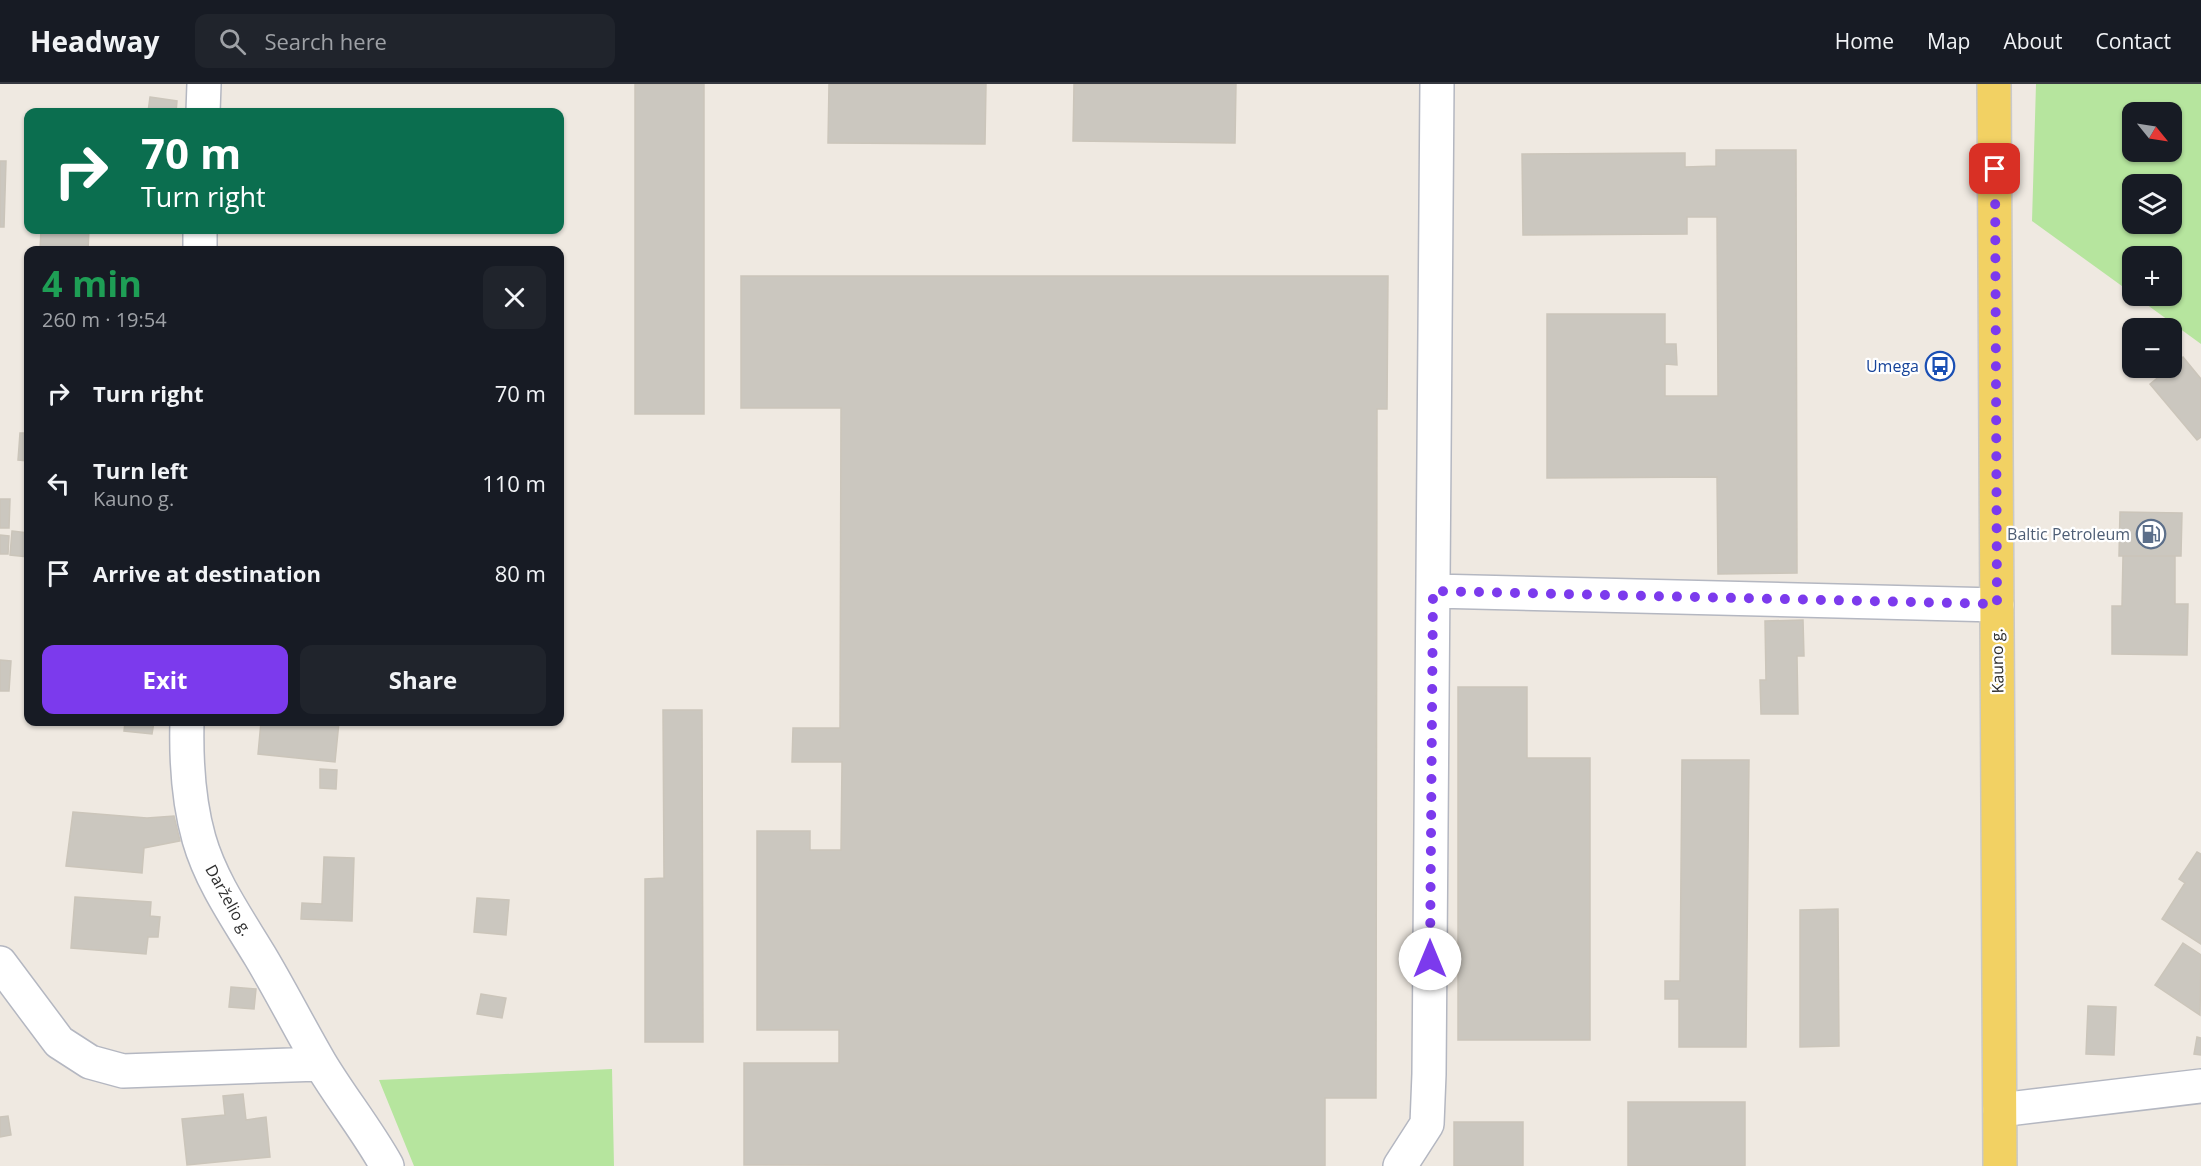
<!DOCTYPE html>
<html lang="en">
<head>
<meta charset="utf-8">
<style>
	:root { --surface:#171b24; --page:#20242c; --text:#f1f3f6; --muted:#9ea1a6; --line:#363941; --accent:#7c3aed }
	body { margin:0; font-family:"Open Sans",sans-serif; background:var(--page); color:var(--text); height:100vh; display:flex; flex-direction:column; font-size:22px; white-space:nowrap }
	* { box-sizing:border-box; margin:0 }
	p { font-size:20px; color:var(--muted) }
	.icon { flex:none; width:33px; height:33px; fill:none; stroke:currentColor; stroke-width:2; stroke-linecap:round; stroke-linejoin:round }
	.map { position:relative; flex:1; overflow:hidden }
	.side { position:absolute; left:24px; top:162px; width:540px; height:480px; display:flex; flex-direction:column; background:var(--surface); border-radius:12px; box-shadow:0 2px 4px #0004 }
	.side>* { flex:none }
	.top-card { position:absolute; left:24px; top:24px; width:540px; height:126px; border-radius:12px; box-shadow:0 2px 4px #0004; background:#0b6e4f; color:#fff; overflow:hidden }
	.needle { width:39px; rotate:120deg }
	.fabs { position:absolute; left:2122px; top:18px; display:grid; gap:12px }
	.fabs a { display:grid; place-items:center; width:60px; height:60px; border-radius:12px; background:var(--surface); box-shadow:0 2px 4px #0004; font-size:30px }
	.pin { position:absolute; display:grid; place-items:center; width:51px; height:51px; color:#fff; margin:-26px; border-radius:12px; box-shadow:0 3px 9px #0006 }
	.me { position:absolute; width:66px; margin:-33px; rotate:0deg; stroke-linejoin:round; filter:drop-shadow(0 0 4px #0008) }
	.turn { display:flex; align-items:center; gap:21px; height:126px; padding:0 18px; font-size:27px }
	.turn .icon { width:78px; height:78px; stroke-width:2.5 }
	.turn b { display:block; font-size:42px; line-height:51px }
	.round { display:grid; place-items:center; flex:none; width:63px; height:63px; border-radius:12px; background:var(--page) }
	.headline { display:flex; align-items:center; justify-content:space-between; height:102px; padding:0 18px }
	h1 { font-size:36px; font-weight:700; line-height:45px; color:#1e9e55 }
	.button { display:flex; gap:12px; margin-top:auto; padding:12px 18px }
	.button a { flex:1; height:69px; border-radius:12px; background:var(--accent); color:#fff; font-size:24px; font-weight:700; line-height:69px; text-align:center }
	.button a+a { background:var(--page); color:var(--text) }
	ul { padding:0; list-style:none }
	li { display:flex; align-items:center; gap:18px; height:90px; padding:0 18px }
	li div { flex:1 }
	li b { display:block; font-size:22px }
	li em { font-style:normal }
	header { display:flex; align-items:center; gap:36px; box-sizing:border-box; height:84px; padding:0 30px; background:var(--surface); border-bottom:2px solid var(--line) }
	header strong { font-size:28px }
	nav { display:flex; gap:33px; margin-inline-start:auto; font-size:21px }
	.search { width:420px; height:54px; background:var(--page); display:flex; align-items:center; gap:15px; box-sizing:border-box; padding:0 21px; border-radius:12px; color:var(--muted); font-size:22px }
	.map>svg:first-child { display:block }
	.green { fill:#b6e59e; fill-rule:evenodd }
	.building { fill:#cbc7bf; stroke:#cbc5ba; stroke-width:1.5 }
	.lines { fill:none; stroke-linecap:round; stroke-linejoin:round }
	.minor-casing { stroke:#b4b7c1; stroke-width:36 }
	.major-casing { stroke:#c9c9c9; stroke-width:36 }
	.minor { stroke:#fff; stroke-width:33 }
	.major { stroke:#f2d163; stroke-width:33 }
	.route { stroke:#7c3aed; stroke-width:10; stroke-dasharray:0 18 }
	.labels { text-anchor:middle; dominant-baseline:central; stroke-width:4.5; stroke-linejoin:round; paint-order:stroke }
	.transit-label { font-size:16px; fill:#164399; stroke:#fff; text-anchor:end }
	.service-label { font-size:16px; fill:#4e5e75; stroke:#fff; text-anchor:end }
	.street-label { font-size:16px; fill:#2e2e2e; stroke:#fff }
</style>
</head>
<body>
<header>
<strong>Headway</strong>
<div class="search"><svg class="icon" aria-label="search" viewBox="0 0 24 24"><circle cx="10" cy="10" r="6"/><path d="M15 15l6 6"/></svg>Search here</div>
<nav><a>Home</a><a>Map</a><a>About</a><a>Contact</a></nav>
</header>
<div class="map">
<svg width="2201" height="1082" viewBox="0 0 2201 1082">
	<rect width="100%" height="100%" fill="#efe9e1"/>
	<path class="green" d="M2036,0H2201V260L2135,212H2172V172H2133V210L2032,137ZM2133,28H2172V68H2133ZM2133,100H2172V140H2133Z
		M612,985L614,1082H414L379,996Z"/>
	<path class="building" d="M635,0H704V330H635Z
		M829,0H986L985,60L828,59Z
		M1074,0H1236L1235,59L1073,57Z
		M150,13L177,17L176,28H148Z
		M1716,66H1796L1797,489L1718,490L1717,393L1547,394V230H1665V260H1676L1677,281L1665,280V312H1718L1717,133H1687V150L1523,151L1522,70L1685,69V83L1716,82Z
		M0,77H6L4,143H0Z
		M41,146H89L88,166H40Z
		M341,146H365V148Z
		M741,192H1388L1387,325H1377L1376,1014H1325V1082L744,1081V979H839V946H757V747H810V766H841L842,678H792L793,644H840L841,324H741Z
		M2183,273L2201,295V353L2197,356L2150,300Z
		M20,349H28V377L18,376Z
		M0,415H10L9,444H0Z
		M2120,428L2182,429L2181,472H2119Z
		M12,447L28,449V473L10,471Z
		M0,451L9,452L8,470H0Z
		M2123,472H2175V520H2188L2187,571L2112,570V522H2122Z
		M1803,536L1804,572H1797L1798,630H1761L1760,596H1766L1765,537Z
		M0,576L11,577L9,607H0Z
		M1458,603H1527V674H1590V956H1458Z
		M663,626H702L703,958H645V795L664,794Z
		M125,638H154L152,650L124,647Z
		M261,638H339L335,678L258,670Z
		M1682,676H1749L1746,963H1679V915H1665V897H1680Z
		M320,685L337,686L336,705L320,704Z
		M73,728L147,734L174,732L180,757L144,764L142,789L66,782Z
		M2197,768L2201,770V860L2162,835L2185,799L2179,795Z
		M324,773L354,774L352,837L301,835L302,819L322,820Z
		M75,813L151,818L150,832L160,833L158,853H148L146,870L71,864Z
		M477,814L509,816L506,851L474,848Z
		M1838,825L1839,962L1800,963V826Z
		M2183,859L2201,871L2200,931L2155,901Z
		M231,903L256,905L254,925L229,923Z
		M481,910L506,914L502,934L477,930Z
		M2088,922L2116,923L2114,971L2086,970Z
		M2197,953L2201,954V971L2194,970Z
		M243,1010L246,1036L266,1033L270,1073L187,1081L182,1035L225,1031L223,1012Z
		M1628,1018H1745V1082H1628Z
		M8,1032L11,1051L0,1053V1033Z
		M1454,1038H1523V1082H1454Z"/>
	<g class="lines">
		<g class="minor-casing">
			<path id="minor" d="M203,28L204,0
				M200,166V146
				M1433,507L1997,521
				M187,638C186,677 188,716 199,755C211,797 237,834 260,872C281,907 299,943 320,979C341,1014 367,1046 387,1082
				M0,879L59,958L90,978L123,987L320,980
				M2000,1026L2201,1002
				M1400,1082L1427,1040L1429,990L1437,0"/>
		</g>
		<g class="major-casing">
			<path id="major" d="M1994,0L2000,1082"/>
		</g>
		<use href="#minor" class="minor"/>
		<use href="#major" class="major"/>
	</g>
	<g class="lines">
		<path class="route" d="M1430,875L1433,507L1997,520L1995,85"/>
	</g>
	<defs>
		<g id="bus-ring" transform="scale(1.5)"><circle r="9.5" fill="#fff" stroke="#1a4fb4" stroke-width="1.5"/><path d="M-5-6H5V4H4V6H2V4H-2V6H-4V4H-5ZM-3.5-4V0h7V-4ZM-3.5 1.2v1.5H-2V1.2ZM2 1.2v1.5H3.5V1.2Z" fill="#1a4fb4"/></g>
		<g id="fuel-ring" transform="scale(1.5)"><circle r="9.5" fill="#fff" stroke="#5c6f8a" stroke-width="1.5"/><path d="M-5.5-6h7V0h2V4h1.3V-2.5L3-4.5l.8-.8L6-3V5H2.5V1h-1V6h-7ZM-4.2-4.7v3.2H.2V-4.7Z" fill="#5c6f8a"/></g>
	</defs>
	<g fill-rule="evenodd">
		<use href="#bus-ring" x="1940" y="282"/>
		<use href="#fuel-ring" x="2151" y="450"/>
	</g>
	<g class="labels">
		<g class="transit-label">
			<text x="1919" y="282">Umega</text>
		</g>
		<g class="service-label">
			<text x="2130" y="450">Baltic Petroleum</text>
		</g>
		<g class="street-label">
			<text transform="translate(1997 577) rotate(-91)">Kauno g.</text>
			<text transform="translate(229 816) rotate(61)">Darželio g.</text>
		</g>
	</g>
</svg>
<div class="fabs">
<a><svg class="needle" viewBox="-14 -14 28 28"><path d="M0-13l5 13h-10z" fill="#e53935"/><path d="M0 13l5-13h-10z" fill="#9ea1a6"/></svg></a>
<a><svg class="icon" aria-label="layers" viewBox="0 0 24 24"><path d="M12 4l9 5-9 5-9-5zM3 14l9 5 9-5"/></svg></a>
<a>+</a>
<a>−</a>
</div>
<div class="pin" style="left:1995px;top:85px;background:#d93025"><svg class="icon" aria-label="arrive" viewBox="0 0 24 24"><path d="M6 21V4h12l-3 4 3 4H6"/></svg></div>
<svg class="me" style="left:1430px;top:875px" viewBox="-20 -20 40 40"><circle r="19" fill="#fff"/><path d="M0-13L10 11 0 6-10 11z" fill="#7c3aed"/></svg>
<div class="top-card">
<div class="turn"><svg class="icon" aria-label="right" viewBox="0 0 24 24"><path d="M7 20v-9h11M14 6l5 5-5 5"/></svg><div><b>70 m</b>Turn right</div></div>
</div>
<section class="side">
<div class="headline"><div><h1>4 min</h1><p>260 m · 19:54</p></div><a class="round"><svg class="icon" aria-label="close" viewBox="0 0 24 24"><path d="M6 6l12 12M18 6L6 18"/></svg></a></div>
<ul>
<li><svg class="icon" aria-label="right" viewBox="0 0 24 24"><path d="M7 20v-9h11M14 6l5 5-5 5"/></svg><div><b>Turn right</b></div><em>70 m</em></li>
<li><svg class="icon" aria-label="left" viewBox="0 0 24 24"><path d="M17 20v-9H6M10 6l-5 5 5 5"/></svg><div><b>Turn left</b><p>Kauno g.</p></div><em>110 m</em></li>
<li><svg class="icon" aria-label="arrive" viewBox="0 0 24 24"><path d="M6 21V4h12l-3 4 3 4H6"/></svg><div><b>Arrive at destination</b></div><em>80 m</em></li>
</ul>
<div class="button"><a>Exit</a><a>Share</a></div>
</section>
</div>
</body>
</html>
